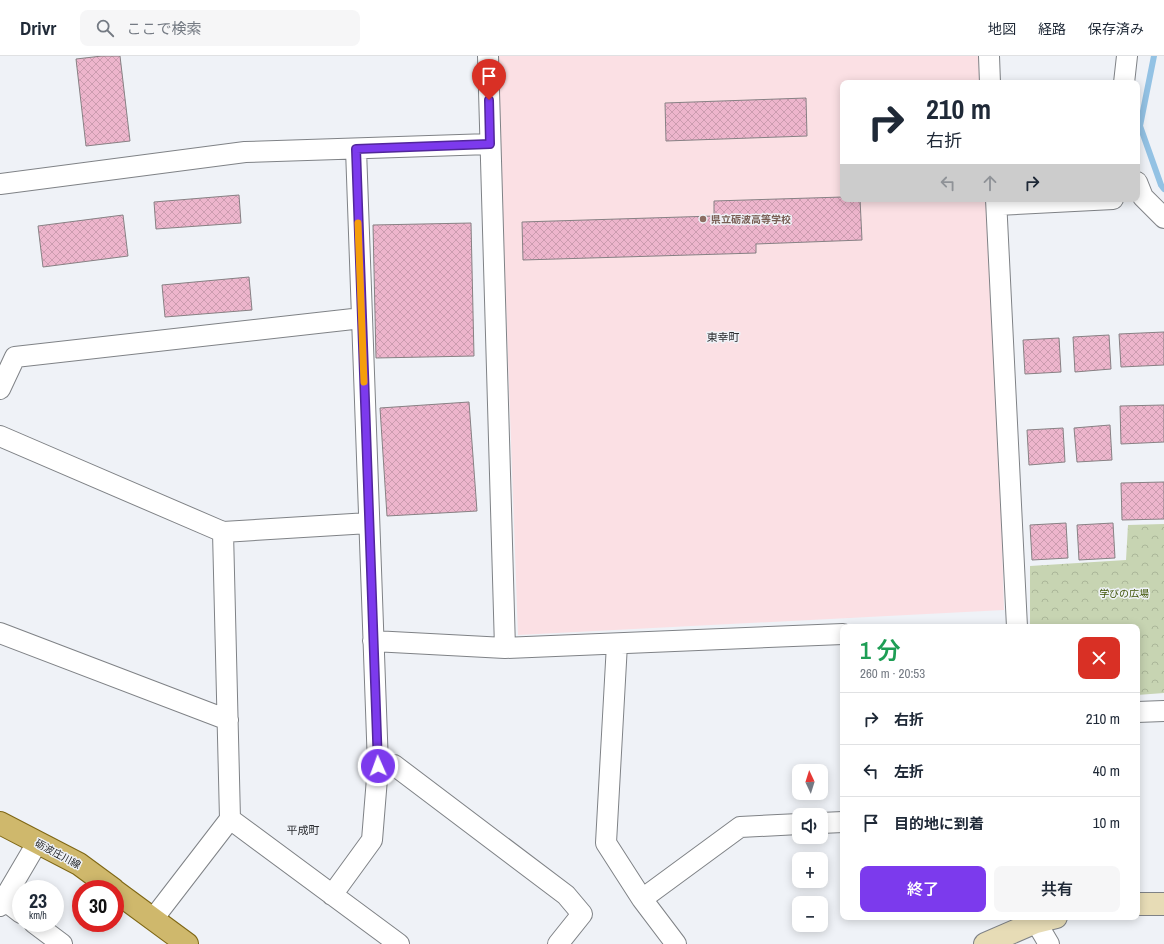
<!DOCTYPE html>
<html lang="ja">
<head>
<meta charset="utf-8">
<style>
	:root { --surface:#fff; --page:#f6f6f7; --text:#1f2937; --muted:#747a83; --line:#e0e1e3; --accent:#7c3aed }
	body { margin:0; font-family:"Archivo Narrow","Noto Sans JP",sans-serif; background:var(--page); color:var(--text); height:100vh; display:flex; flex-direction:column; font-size:15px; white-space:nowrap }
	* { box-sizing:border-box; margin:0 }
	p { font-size:13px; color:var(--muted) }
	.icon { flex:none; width:22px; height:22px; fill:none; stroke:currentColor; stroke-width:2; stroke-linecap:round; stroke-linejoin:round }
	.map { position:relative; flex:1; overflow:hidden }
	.sheet { position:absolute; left:840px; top:568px; width:300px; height:296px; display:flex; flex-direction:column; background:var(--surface); border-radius:8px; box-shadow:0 2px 10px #0003 }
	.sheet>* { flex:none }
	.banner { position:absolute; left:840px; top:24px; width:300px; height:122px; border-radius:8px; box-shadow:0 2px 10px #0003; background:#fff; color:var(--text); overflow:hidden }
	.needle { width:26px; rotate:356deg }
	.controls { position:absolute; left:792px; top:708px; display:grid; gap:8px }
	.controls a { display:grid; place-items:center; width:36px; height:36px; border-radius:8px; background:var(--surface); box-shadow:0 2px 10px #0003; font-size:20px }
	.speed { position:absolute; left:12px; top:824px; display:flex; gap:8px; font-size:20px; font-weight:700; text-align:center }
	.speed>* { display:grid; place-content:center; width:52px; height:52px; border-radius:50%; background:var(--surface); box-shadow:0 2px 10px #0003; line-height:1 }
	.speed small { font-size:10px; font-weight:400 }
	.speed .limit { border:6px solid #d22; background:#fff; color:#111 }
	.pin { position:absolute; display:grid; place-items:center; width:34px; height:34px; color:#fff; margin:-41px -17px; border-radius:50% 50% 50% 0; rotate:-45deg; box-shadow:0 0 4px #0007 }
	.pin .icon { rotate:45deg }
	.me { position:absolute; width:44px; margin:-22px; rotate:358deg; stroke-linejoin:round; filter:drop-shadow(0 0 3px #0008) }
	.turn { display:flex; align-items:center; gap:14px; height:84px; padding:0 20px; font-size:18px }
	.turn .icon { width:52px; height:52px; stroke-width:2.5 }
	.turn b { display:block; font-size:28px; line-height:34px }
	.lanes { display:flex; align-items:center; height:38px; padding:0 20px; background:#0003; justify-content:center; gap:20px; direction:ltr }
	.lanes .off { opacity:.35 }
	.round { display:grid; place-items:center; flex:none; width:42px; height:42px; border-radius:8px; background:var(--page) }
	.head { display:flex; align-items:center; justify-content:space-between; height:68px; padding:0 20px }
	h1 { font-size:24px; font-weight:600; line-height:30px; color:#1e9e55 }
	.primary-button { display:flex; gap:8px; margin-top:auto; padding:8px 20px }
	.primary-button a { flex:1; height:46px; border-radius:8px; background:var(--accent); color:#fff; font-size:16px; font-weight:600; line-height:46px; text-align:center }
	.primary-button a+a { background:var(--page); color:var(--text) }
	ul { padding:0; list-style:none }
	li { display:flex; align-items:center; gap:12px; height:52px; padding:0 20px; border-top:1px solid var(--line) }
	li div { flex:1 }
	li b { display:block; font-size:15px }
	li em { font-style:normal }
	header { display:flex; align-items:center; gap:24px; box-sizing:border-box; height:56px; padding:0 20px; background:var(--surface); border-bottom:1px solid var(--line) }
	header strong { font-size:19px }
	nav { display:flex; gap:22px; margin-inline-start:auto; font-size:14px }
	.search { width:280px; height:36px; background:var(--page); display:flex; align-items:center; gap:10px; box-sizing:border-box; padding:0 14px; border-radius:8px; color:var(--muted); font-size:15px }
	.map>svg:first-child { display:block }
	.education { fill:#fbe0e4 }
	.park { fill:url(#park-crowns) }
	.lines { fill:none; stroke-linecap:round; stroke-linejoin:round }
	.stream { stroke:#93c2e4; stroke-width:6 }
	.building { fill:url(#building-cross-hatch); stroke:#878184 }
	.street-casing { stroke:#7f8286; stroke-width:22 }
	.secondary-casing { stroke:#7f8286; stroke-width:24 }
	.primary-casing { stroke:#7e6614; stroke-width:24 }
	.street { stroke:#fff; stroke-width:20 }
	.secondary { stroke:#e7dcb6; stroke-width:22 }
	.primary { stroke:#cfb86c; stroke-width:22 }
	.route-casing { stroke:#51269a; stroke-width:10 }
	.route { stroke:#7c3aed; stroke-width:7 }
	.slow { stroke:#f59e0b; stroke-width:7 }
	.education-dot { fill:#8d6e63; stroke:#eff2f7; stroke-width:1.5 }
	.labels { text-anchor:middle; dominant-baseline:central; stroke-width:3; stroke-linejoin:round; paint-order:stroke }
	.education-label { font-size:10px; font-weight:bold; fill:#785e54; stroke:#eff2f7; text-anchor:start }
	.park-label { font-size:10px; fill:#405508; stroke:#eff2f7 }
	.street-label { font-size:10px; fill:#242527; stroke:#eff2f7 }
	.neighbourhood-label { font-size:11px; fill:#2b2d31; stroke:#eff2f7 }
</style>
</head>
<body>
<header>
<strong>Drivr</strong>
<div class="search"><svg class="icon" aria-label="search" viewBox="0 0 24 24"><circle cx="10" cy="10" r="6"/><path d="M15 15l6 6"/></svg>ここで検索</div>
<nav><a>地図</a><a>経路</a><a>保存済み</a></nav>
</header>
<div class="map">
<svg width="1164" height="888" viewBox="0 0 1164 888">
	<defs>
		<pattern id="park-crowns" width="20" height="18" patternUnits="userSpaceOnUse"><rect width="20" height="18" fill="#c7d4b2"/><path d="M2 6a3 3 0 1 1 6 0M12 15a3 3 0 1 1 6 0" fill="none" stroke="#abb699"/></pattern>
		<pattern id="building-cross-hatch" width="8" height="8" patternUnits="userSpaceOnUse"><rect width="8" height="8" fill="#edb5cc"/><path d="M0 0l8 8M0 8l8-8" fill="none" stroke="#cb9caf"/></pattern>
	</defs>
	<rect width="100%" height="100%" fill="#eff2f7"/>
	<path class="education" d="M497,0H988L989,27H843V143H992L1004,554L518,579Z"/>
	<path class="park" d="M1164,468V637L1137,639V571H1030V510L1126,504L1128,469Z"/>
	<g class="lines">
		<path class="stream" d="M1154,0L1140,70L1161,129L1164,133"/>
	</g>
	<path class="building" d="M102,0H120L130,85L86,90L76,3Z
		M806,42L807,80L666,85L665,47Z
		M239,139L241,167L156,173L154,146Z
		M843,141V143H860L862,184L756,188V197L523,204L522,166L714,160V145Z
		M123,159L128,200L43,211L38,170Z
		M471,167L474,300L376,302L373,169Z
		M249,221L252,254L165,261L162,229Z
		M1164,276V309L1121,311L1119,278Z
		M1109,279L1111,313L1075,316L1073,281Z
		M1059,282L1061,316L1025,318L1023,284Z
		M469,346L477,455L387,460L380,352Z
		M1164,349V386L1121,388L1120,350Z
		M1110,369L1112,404L1077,406L1074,372Z
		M1063,372L1065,406L1029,409L1027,374Z
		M1164,426V463L1122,464L1121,427Z
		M1066,467L1068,502L1032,504L1030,469Z
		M1113,467L1115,502L1079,504L1077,469Z"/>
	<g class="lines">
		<g class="street-casing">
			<path id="street" d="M488,0L505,592
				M989,0L990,27
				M1124,27L1127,0
				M1137,126L1143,141L1164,162
				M0,128L245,96L490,88
				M996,143L1017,571
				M997,149L1113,143
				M0,333L15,301L362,262
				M0,380L223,476L369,467
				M0,577L228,664
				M373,585L505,592L843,578
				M617,588L606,787L642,843L676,888
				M1137,656L1164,655
				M378,710L394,709L566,839L582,858L558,888
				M230,763L399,888
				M821,767L843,766
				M332,839L372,784L378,710L356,93
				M642,843L740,771L799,768
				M4,844L21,857
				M0,850L37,787
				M1035,861L1036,866L1049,888
				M153,863L230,763L223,476
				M34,867L62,888"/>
		</g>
		<g class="secondary-casing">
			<path id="secondary" d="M1137,848H1164
				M985,888L1036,866L1056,861"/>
		</g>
		<g class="primary-casing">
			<path id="primary" d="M0,767L79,808L113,833
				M115,835L187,888"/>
		</g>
		<use href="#street" class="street"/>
		<use href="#secondary" class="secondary"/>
		<use href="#primary" class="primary"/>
	</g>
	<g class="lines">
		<g class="route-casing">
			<path id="route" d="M378,710L356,93L490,88L489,44"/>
		</g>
		<use href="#route" class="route"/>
		<path class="slow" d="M358,167L364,326"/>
	</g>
	<circle class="education-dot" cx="703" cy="163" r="4"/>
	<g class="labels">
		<g class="education-label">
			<text x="711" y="163">県立砺波高等学校</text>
		</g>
		<g class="park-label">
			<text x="1124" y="537">学びの広場</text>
		</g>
		<g class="street-label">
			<text transform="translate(58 798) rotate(28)">砺波庄川線</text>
		</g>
		<g class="neighbourhood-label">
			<text x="723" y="281">東幸町</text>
			<text x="303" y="774">平成町</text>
		</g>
	</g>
</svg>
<div class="controls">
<a><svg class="needle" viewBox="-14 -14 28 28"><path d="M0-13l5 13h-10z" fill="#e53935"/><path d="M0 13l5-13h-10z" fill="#747a83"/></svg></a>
<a><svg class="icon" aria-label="sound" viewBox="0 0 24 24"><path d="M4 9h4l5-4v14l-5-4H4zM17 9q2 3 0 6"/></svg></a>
<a>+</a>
<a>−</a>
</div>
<div class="speed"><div>23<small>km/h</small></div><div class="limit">30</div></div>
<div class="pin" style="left:489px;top:44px;background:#d93025"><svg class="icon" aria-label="arrive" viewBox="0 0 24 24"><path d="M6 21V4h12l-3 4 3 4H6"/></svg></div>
<svg class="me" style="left:378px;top:710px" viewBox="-20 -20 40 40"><circle r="17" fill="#7c3aed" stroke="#fff" stroke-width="3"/><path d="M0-11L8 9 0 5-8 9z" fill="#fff"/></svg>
<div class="banner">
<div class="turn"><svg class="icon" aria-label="right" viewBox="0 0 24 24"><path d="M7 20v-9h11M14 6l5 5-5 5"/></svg><div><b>210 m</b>右折</div></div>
<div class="lanes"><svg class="icon off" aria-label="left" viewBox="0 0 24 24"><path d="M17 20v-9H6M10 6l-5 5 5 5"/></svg><svg class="icon off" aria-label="ahead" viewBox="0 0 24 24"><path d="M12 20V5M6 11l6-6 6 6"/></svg><svg class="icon" aria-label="right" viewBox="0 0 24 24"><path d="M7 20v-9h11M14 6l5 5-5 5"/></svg></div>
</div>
<section class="sheet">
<div class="head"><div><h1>1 分</h1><p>260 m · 20:53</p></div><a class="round" style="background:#d93025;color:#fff"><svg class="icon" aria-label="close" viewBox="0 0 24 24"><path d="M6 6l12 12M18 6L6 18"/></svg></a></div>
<ul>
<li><svg class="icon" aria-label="right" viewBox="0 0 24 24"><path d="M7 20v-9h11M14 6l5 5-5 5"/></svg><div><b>右折</b></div><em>210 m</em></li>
<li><svg class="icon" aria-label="left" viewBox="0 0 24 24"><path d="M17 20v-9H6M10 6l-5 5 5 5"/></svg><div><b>左折</b></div><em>40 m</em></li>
<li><svg class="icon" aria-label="arrive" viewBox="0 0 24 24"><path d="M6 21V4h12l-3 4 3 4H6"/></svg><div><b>目的地に到着</b></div><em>10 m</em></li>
</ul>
<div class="primary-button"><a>終了</a><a>共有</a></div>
</section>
</div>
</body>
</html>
